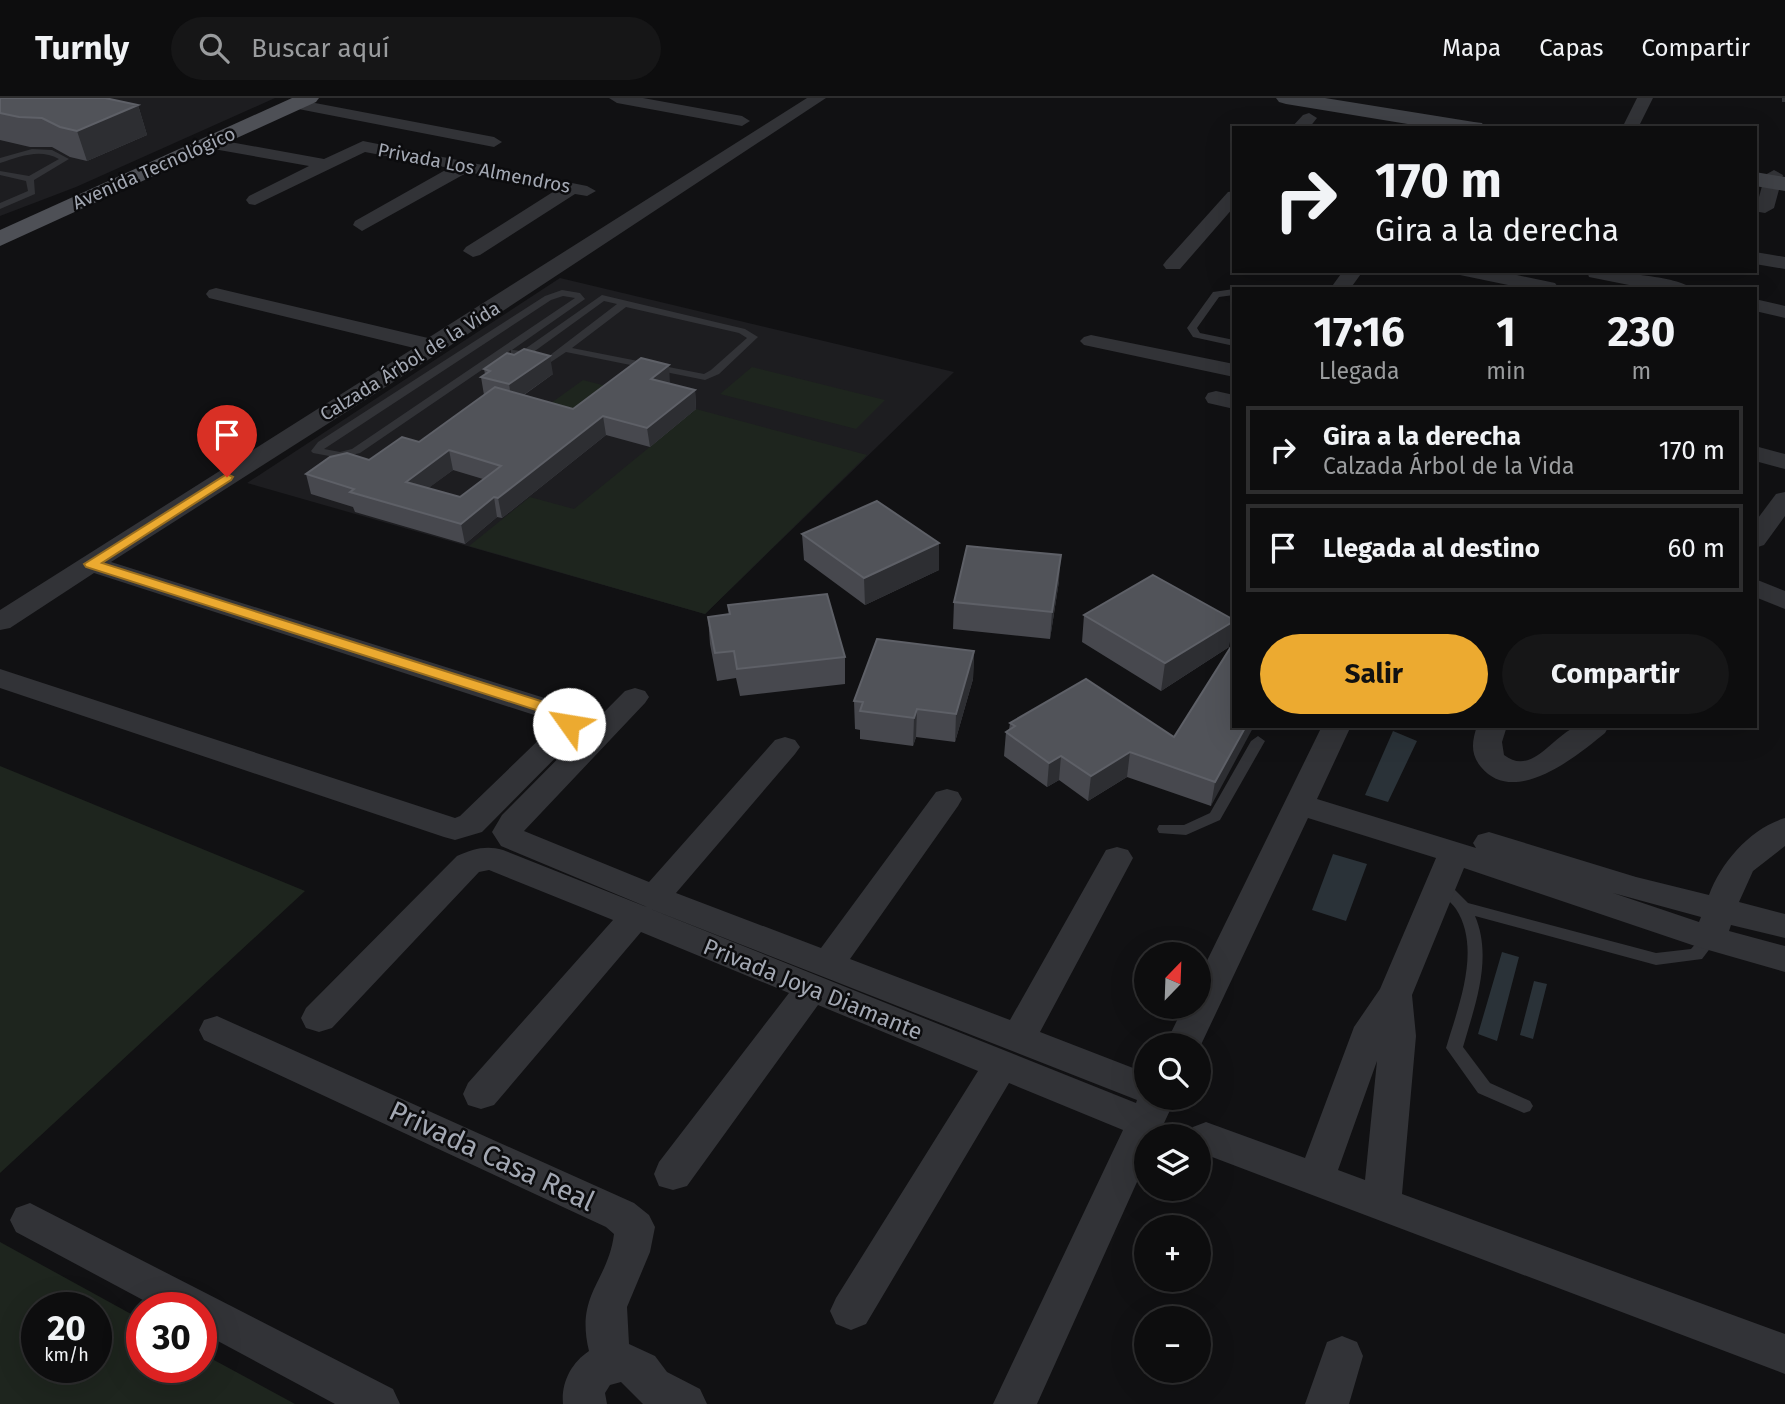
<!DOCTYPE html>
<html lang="es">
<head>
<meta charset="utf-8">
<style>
	:root { --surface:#0d0d0e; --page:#161617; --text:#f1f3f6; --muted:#9a9c9e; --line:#2d2d2e; --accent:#ecaa30 }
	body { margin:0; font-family:"Fira Sans",sans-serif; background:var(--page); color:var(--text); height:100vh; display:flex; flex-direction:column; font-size:26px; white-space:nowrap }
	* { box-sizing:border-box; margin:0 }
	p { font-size:23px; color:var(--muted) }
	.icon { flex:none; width:38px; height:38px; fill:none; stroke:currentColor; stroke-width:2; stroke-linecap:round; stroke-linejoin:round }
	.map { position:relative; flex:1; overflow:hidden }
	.side { position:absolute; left:1232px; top:189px; width:525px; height:441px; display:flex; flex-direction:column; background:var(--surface); border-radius:0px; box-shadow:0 7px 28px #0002,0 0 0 2px var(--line) }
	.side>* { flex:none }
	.hud { position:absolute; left:1232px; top:28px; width:525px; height:147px; border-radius:0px; box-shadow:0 7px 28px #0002,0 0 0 2px var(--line); background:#0d0d0e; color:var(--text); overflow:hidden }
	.needle { width:46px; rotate:23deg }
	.tools { position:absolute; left:1134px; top:844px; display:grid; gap:14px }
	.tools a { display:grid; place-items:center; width:77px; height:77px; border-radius:50%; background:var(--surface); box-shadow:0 7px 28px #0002,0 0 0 2px var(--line); font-size:35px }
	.speed { position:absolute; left:21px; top:1194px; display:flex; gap:14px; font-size:35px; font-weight:700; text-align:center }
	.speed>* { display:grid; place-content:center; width:91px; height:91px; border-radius:50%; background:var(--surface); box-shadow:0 7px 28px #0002,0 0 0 2px var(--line); line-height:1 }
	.speed small { font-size:18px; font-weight:400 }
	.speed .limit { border:10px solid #d22; background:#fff; color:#111 }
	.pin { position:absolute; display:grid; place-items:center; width:60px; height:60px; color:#fff; margin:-72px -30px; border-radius:50% 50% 50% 0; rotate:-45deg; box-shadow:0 0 7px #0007 }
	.pin .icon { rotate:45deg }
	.me { position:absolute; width:77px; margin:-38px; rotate:302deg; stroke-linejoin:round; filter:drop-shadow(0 0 5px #0008) }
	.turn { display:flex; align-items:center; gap:24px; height:147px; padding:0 28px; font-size:32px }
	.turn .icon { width:91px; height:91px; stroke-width:2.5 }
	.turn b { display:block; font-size:49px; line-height:60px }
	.eta { display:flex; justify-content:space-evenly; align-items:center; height:119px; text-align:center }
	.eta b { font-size:42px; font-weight:700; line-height:49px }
	.button { display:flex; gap:14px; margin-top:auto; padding:14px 28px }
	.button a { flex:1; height:80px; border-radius:42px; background:var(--accent); color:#111; font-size:28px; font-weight:700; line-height:80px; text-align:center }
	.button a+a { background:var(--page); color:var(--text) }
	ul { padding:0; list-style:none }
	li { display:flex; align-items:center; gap:21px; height:88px; margin:0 14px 10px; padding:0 14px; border:4px solid var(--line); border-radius:0px }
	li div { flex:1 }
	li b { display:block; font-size:26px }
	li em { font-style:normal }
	header { display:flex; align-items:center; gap:42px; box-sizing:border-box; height:98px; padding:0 35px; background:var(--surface); border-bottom:2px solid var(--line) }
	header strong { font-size:33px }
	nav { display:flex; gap:38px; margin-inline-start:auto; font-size:24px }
	.search { width:490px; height:63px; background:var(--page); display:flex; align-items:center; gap:18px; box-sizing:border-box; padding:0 24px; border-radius:38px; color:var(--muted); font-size:26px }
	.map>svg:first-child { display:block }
	.built { fill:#1d1d20 }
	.green { fill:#1e251e; fill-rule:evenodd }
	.water { fill:#2a3238 }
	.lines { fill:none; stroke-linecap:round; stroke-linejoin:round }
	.lane { fill:#323337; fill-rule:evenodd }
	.street { fill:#323337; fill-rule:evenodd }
	.secondary { fill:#404247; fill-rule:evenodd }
	.primary { fill:#4e5056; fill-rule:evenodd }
	.wall { fill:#47484e; fill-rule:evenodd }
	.shaded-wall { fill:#2d2e32 }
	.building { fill:#515359; stroke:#5e6067; stroke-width:2; fill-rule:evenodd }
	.route { fill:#ecaa30; stroke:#996e1f; stroke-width:2 }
	.labels { text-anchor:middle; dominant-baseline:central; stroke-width:5; stroke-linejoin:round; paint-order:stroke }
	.far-street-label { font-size:19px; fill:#a3a8b3; stroke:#0c0c0e }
	.street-label { font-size:23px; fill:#a3a8b3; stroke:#0c0c0e }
	.near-street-label { font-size:28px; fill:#a3a8b3; stroke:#0c0c0e }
</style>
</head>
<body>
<header>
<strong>Turnly</strong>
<div class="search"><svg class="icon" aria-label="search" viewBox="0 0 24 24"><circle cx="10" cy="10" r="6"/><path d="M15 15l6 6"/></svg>Buscar aquí</div>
<nav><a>Mapa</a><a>Capas</a><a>Compartir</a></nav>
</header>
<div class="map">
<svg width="1785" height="1306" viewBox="0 0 1785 1306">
	<rect width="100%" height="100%" fill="#111113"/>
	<path class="built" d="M0,0H275L76,89L0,118Z
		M560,180L954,274L705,516L247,385Z"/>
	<path class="green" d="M752,269L885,302L856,331L720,296Z
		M583,282L625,293L576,330L533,318Z
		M696,311L867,357L705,516L469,448L530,399L574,411Z
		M0,668L305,793L0,1075Z
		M0,1144L142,1222V1269H201V1255L295,1306H0ZM96,1209V1269H37V1209Z"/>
	<path class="water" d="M1393,633L1417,643L1388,704L1365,697Z
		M1333,756L1367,766L1346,823L1312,812Z
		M1502,854L1519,859L1497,943L1478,936Z
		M1534,883L1547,886L1533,941L1520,937Z"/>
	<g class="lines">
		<path class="lane" d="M1782,0H1785V4H1782Z
			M32,51L52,52L69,61L34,82L35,96L0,111V105L28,93L26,83L0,77V73L29,78L59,61C39,50 20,59 0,65V60Z
			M1234,191V197L1219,199L1197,230L1200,235L1234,242V248L1193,239L1187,230L1213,194Z
			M562,192L580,195L585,201L512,252L522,253L602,197L745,231L758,239L719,276L705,282L566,254L551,264L531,261V257L549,258L617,206L604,203L528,258L511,256V252L360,355L340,360L313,355L311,353L318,344L545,198ZM563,198L575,200L352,351L340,354L324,351L551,202ZM626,209L739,235L747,240L711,272L704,276L572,250Z
			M1258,638L1265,643L1220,722L1186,737L1159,735L1157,731L1159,727H1184L1210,715L1251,643Z
			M1441,781L1446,783L1468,805L1656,855L1691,851C1698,843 1704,832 1716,836L1718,840L1702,861L1656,867L1475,818C1493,860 1475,907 1463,949L1490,985L1530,1003L1533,1008L1530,1013L1524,1015L1478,995L1446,950C1458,909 1482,851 1456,811C1450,802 1439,796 1433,787L1436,783Z"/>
		<path class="street" d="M609,0H643L742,18L750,23L742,28L617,5Z
			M807,0H826L442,253L111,464L570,608L583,620L576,639L482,734L455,742L444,739L0,590V571L455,720L460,718L552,629L553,623L94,475L10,530L0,532V512L414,250L209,200L206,196L209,192L216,190L428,240Z
			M1637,0H1653L1638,30H1622Z
			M294,1L494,39L502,44L494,49L288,9L286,6Z
			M1309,15L1317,20L1309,30H1291L1303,17Z
			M208,40L324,61L363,43L587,88L596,93L587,98L575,96L480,157L473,159L463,153L466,149L556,92L468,74L362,133L353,127L355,123L449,70L365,54L255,107L249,106L246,102L249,98L309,68L202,49L200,45L202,41Z
			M1774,72L1783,77L1774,110L1765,115L1759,114L1756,110L1765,77Z
			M1234,93V109L1180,171H1166L1163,167L1166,163L1228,94Z
			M1755,154L1785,159V171L1755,166Z
			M1343,173H1363L1350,191H1330Z
			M1457,173H1498L1555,185L1558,189L1527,191L1460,177Z
			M1587,173C1606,173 1681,178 1692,191H1649L1589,179Z
			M1755,201L1785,208V220L1755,213Z
			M1091,237L1234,266V279L1084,247L1080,243L1084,239Z
			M1216,293L1234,297V311L1208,305L1205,300L1208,295Z
			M1755,348L1785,356V371L1755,363Z
			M1785,394V418L1764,447L1755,450V424L1776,396Z
			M1755,481L1785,493V511L1755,499Z
			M635,590L645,593L649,599L645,605L524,733L649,784L775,642L785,639L795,642L800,649L795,656L676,795L821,850L936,694L947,691L958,694L962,701L958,708L850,861L1010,922L1106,752L1117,749L1128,752L1133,760L1040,934L1146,975V999H1167L1172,1008L1158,1038H1146V1064L1037,1306H993L1123,1032L1009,985L866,1226L851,1232L836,1226L830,1213L836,1200L978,973L818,907L687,1088L673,1092L659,1088L654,1076L659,1064L789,895L641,834L494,1007L481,1011L468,1007L463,996L468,985L613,822L489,772L479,774L332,930L319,934L306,930L301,920L306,910L457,758C473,751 486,747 503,752L644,808L647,809L501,748L492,734L502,717L625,593ZM648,810L1137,1002L1136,1005Z
			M1322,628H1351L1317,701L1476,750L1473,745L1478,737L1489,734L1636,779L1709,797C1721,764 1751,730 1785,720V748L1753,773L1739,804L1785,816V840L1731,827L1729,833L1785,848V874L1698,849L1464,770L1412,897L1416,938L1402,1096L1785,1236V1276L1199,1054V1038H1188L1193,1029L1206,1024L1305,1060L1354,929L1380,891L1436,760L1308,720L1199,951V947H1165L1184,908H1199V879ZM1613,795L1701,819L1699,824ZM1377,963L1365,1082L1338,1072Z
			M1477,628H1507L1502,644L1504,657C1532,679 1553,637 1576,629C1584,625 1600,628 1609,628L1605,635C1578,657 1515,710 1481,669C1470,656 1472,643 1477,628Z
			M217,918L634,1105L649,1117L655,1129L650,1154L627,1209L629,1246L655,1258L667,1274L700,1291L707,1306H643L621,1284L610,1287L605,1295L607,1306H563C561,1285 571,1265 589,1253C575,1196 608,1184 614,1136L606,1129L204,942L199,932L204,922Z
			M30,1105L393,1291L400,1306H335L201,1234V1209H156L16,1134L10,1122L16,1110Z
			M1342,1238L1357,1244L1363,1258L1349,1306H1305L1327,1244Z"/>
		<path class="secondary" d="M1276,0H1325L1474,24L1482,25L1485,30H1432L1286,6L1279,4Z
			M1755,74L1785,79V93L1755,88Z"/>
		<path class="primary" d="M292,0H319L316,4L0,148V132Z"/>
	</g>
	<path class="wall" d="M0,0L138,7L147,37L87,63L70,59L52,49H30L0,42Z
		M484,271L553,276L524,297L573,311L670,286L695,292L696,311L650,349L606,337L502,420L497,419L465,446L355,414L353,409L311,396L306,376L369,362L419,344L484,297L481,279L485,276ZM453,372L483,381L460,399L428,390Z
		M802,436L939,472L865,507L804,462Z
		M1059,483L1050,541L953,531L954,504Z
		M728,507L845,559V586L740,598L736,580L717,583L710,546L708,519L729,516Z
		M1084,517L1229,549L1161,593L1082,544Z
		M974,553L973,581L955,644L916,639L913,648L860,641V632L855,631L854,603Z
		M1010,625L1174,639L1234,628L1211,708L1127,679L1088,703L1059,682L1047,689L1004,658L1006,634L1009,632Z"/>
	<path class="shaded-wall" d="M138,7L147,37L87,63L77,33Z
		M550,258L553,276L512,305L509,286Z
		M669,267L670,286L651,281Z
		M695,292L696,311L650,349L647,330Z
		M603,318L606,337L502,420L498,400Z
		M449,352L453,372L410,404L406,384Z
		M494,399L497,419L465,446L461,426Z
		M939,445V472L865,507L864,480Z
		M1061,457L1059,483L1050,541L1052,514Z
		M1234,523L1229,549L1161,593L1165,565Z
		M974,553L973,581L955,644L956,616Z
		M917,611L916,639L913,648L914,620Z
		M1246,628H1254L1211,708L1215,684Z
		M1130,654L1127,679L1088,703L1091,678Z
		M1061,658L1059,682L1047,689L1049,665Z"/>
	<path class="building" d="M0,0H105L138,7L77,33L60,29L42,20L19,19L0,15Z
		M524,251L550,258L509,286L481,279L490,273L484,271L507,255L514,257Z
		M641,260L669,267L651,281L695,292L647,330L603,318L498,400L494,399L461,426L350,394L354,391L306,376L330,359L347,355L369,362L402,339L419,344L495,289L573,311ZM449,352L501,368L460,399L406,384Z
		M877,403L939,445L864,480L802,436Z
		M967,448L1061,457L1052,514L954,504Z
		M1153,477L1234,522V523L1165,565L1084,517Z
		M827,496L845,559L737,571L734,553L715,555L708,519L730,516L728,507Z
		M877,541L974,553L956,616L917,611L914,620L860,613L863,604L854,603Z
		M1234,544V628H1246L1215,684L1130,654L1091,678L1061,658L1049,665L1006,634L1015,628L1010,625L1086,581L1174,639Z"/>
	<path class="route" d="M227,376L233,379L231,382L102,465L566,611L575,620L574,630H563L555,618L86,469L84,466Z"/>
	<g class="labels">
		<g class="far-street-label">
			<text transform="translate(154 70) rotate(-24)">Avenida Tecnológico</text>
			<text transform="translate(474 70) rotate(11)">Privada Los Almendros</text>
			<text transform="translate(410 263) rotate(-32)">Calzada Árbol de la Vida</text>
		</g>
		<g class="street-label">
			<text transform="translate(813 891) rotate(22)">Privada Joya Diamante</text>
		</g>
		<g class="near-street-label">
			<text transform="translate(492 1058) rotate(25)">Privada Casa Real</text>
		</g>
	</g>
</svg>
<div class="tools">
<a><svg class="needle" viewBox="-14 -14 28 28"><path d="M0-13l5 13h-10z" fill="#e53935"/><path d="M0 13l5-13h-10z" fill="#9a9c9e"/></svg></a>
<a><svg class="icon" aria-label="search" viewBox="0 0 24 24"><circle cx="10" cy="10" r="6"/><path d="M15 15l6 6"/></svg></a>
<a><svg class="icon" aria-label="layers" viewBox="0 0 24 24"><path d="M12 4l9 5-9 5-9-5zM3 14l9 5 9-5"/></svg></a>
<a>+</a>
<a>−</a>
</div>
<div class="speed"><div>20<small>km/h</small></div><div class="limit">30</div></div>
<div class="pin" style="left:227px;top:379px;background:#d93025"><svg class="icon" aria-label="arrive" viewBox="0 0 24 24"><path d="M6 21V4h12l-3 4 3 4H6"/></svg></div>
<svg class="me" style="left:569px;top:626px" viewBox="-20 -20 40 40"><circle r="19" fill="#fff"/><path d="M0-13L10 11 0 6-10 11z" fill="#ecaa30"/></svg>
<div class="hud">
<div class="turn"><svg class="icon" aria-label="right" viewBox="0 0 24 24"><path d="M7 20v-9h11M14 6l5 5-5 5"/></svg><div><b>170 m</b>Gira a la derecha</div></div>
</div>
<section class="side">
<div class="eta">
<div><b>17:16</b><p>Llegada</p></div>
<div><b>1</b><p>min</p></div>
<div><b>230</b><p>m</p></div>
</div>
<ul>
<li><svg class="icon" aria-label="right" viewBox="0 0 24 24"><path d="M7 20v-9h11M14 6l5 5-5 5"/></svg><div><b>Gira a la derecha</b><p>Calzada Árbol de la Vida</p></div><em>170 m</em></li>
<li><svg class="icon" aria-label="arrive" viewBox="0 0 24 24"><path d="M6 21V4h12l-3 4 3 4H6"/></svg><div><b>Llegada al destino</b></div><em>60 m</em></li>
</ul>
<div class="button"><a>Salir</a><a>Compartir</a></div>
</section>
</div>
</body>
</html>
